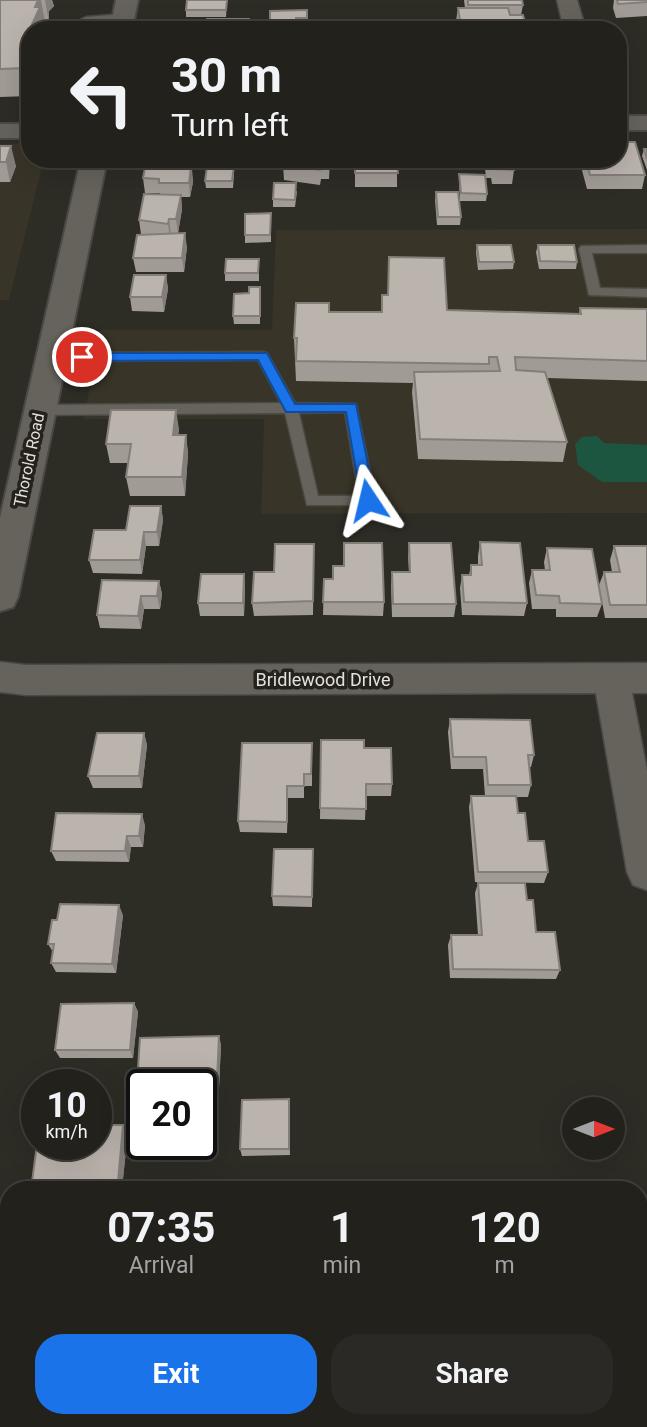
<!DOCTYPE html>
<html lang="en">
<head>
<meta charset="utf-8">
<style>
	:root { --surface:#22211c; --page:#2a2925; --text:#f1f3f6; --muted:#a2a3a3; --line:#3f3e3b; --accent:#1a73e8 }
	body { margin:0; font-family:Roboto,sans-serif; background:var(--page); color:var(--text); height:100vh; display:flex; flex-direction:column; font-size:26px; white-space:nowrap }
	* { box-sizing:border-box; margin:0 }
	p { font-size:23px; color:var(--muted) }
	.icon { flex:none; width:38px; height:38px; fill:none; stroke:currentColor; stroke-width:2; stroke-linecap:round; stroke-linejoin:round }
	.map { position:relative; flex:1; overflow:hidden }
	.sheet { position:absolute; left:0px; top:1181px; width:648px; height:247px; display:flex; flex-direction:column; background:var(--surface); border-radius:28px 28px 0 0; box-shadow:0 7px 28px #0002,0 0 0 2px var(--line) }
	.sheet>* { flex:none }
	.banner { position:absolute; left:21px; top:21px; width:606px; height:147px; border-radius:28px; box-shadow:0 7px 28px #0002,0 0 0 2px var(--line); background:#22211c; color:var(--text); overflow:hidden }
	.needle { width:46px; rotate:90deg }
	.buttons { position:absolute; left:562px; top:1097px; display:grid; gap:14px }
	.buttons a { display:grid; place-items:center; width:63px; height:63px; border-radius:50%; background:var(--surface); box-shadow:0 7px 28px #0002,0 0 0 2px var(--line); font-size:35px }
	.speed { position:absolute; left:21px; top:1069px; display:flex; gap:14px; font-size:35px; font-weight:700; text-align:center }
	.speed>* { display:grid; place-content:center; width:91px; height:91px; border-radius:50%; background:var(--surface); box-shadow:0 7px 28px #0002,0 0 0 2px var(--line); line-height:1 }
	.speed small { font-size:18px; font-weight:400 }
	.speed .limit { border:4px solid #111; border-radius:10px; background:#fff; color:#111 }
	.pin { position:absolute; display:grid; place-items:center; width:60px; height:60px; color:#fff; margin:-30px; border:4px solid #fff; border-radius:50%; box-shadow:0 2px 7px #0007 }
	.me { position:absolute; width:77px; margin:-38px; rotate:350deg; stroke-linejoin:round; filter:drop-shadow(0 0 5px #0008) }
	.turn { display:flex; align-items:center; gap:24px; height:147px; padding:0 35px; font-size:32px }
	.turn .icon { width:91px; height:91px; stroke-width:2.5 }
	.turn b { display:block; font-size:49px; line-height:60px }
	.eta { display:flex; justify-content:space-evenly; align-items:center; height:119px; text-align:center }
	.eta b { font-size:42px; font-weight:700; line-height:49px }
	.action { display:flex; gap:14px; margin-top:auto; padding:14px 35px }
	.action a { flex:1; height:80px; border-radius:28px; background:var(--accent); color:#fff; font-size:28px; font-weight:700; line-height:80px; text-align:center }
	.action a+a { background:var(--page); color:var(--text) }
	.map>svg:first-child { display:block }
	.built { fill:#383427 }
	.green { fill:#1c5640 }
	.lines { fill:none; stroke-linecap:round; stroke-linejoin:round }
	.lane-casing { stroke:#4b4944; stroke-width:3 }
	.street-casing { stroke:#4b4944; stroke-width:3 }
	.secondary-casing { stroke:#4b4944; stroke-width:4 }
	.lane { fill:#65635b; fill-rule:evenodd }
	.street { fill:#65635b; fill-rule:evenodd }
	.secondary { fill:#65635b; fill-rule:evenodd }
	.wall { fill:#a19b95 }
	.shaded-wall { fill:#837e79 }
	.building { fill:#bbb4ad; stroke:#837e79; stroke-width:2 }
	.route { fill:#1a73e8; stroke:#114b97; stroke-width:2 }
	.labels { text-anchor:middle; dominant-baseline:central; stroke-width:7; stroke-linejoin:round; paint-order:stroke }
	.far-street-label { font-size:16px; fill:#e2e1dc; stroke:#24221b }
	.street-label { font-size:18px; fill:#e2e1dc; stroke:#24221b }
</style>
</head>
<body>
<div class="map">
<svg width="647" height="1427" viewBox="0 0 647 1427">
	<rect width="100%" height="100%" fill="#2d2c25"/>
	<path class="built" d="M30,143V159H44L9,300H0V144Z
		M647,229V513L261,514L264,419H84L100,330H272L276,230Z"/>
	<path class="green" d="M597,436L604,443L647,445V482H602L578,465L575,444L582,437Z"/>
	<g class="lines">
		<g class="lane-casing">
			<path id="lane" d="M123,14L128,17L127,19L88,23L73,30H59L86,17Z
				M647,245V253H592L600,288L647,289V297L589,295L579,249L581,246Z
				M262,352L267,353L295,403L356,404L376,501L373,505H307L285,413L40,415L33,410L40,405L281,403L258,360L51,361L44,357L51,353ZM345,412L359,496H318L299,413Z"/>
		</g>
		<g class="street-casing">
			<path id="street" d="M557,0H577L586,30H564Z
				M0,662L26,665L647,663V693H632L647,770V890L633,885L627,872L596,693L26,695L0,692Z"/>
		</g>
		<g class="secondary-casing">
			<path id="secondary" d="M116,0H138L132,30H110Z
				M618,116H647V130H618Z
				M0,124H30V138H0Z
				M81,159H107L18,597L13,607L0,611V518Z"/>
		</g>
		<use href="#lane" class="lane"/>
		<use href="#street" class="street"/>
		<use href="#secondary" class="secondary"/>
	</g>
	<path class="wall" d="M0,0H52L54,6L49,11V22H45L44,26L30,30V96L0,97Z
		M227,0L226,17H186V10Z
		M464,0H522L523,5L521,15L526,25L525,30H458L456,21L458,8H465Z
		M614,0H647V16L616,18L613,8Z
		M307,10V30H271L270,11Z
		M207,19H249L250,30H206Z
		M626,142L645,175L642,189H587L579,159H618Z
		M0,146L16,166L10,182H0Z
		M644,149H647V170L642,156Z
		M159,159H194L193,169H192L193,182L190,197H181L182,209L178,233L187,247L184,272H136L133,258L144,235L141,234L139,220L160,194V193H145L143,178L160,168Z
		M330,159L329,179H321L320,185L284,180L283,165Z
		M350,159H397V187H355V166H350Z
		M484,159H512L514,170L512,184H492L491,178H486Z
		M532,159H563L562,170H534Z
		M234,166V174L233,188H206L205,181Z
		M459,174L487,194L486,201H460L459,182Z
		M297,191L295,207H273V199Z
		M436,192L461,217L460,225H437L435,200Z
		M271,213V242L245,243V235Z
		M477,245L514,262L513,269L478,270L476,252Z
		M538,245L577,262L576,269H539L536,252Z
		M259,259V281H225V273Z
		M166,275L168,289L164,312L132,311L130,297Z
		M260,287V324H234L233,316L249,293Z
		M382,295L447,310L579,314L580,308L647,309V381L547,378L567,442L563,462L418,459L412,392L413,383L296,381L294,338L329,312H381Z
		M179,429L178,435H186L188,454L185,496H130L126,477L128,463H110L106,444Z
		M161,506L163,520L159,546H146L142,574L93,573L89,560L126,530Z
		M480,542L527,603L524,616L462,615L460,588L462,575H469L471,565H478V556Z
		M409,543L456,604L454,617H392L391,586L392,572H409L408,557Z
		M314,544L313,615L254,616L252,603L274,572Z
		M614,546H647V618H605L599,585L604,572H612L610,560Z
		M547,548L602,604L597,617H556V609H532L529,583L532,570H545L544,562Z
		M244,574L245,588L244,616H200L198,603Z
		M324,579L384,602L383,616L323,615Z
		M159,581L162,594L160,609H144L141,629L100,628L97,615Z
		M450,719L534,755L531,767H529L531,785L528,797H516L518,813L528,841L548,872L544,883L475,882L469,807L471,796H485L483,769H451L448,732Z
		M144,733L147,745L142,788H93L88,776Z
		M321,740L364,748L392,784L391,796H366L365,820L320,819Z
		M312,755V786H304V798H288L287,833L240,832L238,821Z
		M145,825L143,847H131L129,862L56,861L51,851Z
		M313,849L312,907L273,906L272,896Z
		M478,883L527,900L536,932L560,970L556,979L450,978L448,945L451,935H478L475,893Z
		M123,915L116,973L56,972L51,963L53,952L48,944Z
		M134,1003L138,1012L133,1058H60L55,1050Z
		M221,1044L219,1088L201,1089V1085H142L141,1091L137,1083Z
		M289,1099L290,1155L242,1156L240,1149Z
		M128,1132L122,1188H38L32,1182Z
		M9,1224V1282H1L0,1281V1241Z
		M122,1419H307V1424L204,1427H121Z"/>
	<path class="shaded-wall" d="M38,0H41L45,22L44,26L45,30H30V58L28,49L25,43Z
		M45,0H52L54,6L49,11V22Z
		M24,49L30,72V95L24,68L20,59Z
		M11,146L16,166L10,182L6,162Z
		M191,168L193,182L190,197L189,183Z
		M181,195L182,209L178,234L176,219Z
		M169,219L171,234L170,238L168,224Z
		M185,233L187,247L184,272L182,258Z
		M166,275L168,289L164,312L162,297Z
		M176,410L179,429L176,454L173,435Z
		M186,435L188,454L185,496L182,477Z
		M161,506L163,520L159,546L157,532Z
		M144,532L146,546L142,574L140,560Z
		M244,574L245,588L244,616L243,603Z
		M159,581L162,594L160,609L157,596Z
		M141,596L144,609L141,629L138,616Z
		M144,733L147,745L142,788L139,776Z
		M142,814L145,825L143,847L139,836Z
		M127,836L131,847L129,862L125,851Z
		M119,905L123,915L116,973L112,964Z
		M134,1003L138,1012L133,1058L130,1050Z
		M219,1036L221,1044L219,1088L217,1081Z
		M123,1125L128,1132L122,1188L118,1182Z"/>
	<path class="building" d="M0,0H38L35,7H40L29,31H30V36L25,43H29L28,49H24L20,59H27L24,68L0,69Z
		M187,0H227L226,10H186Z
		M468,0H522L523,5H468Z
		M617,0H647V2L618,4Z
		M458,8H508L510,15H523L526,25L491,24L472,25V21H460Z
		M307,10V18H296V24H270V11Z
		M207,19H249V28L206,29Z
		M618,139H625L626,142H635L645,175H590L586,159H618Z
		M0,146H11L6,162H0Z
		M644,149H647V159Z
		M284,159H329V165H321L320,170L283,165Z
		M355,159H397L398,173H355Z
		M487,159H512L514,170L494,169L493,163H487Z
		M535,159H563V162H536Z
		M207,166H234L232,181H205Z
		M145,168H191L189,183H159V179L143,178Z
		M459,174L485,175L487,194L461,193Z
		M274,183H296L295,200L273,199Z
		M436,192H458L461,217H438Z
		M144,194L181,195L176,219H169L168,224L139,220Z
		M271,213L270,235H245V214Z
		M185,233L182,258H133L137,235Z
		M477,245H511L514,262H479Z
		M538,245H574L577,262L540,261Z
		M389,257L444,258L447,310L581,314L580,308L647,309V361L515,357L516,370L545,372L567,442L420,439L414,372L500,371L497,357H489V364L296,361L297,338H294L296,303H329V312H382V295H388Z
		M226,259H259L258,273H225Z
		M134,275H166L162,297H130Z
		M249,287H260V316H233L234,294L249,293Z
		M111,410H176L173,435H186L182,477H126L131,444H106Z
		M130,506H161L157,532H144L140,560H89L94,530H126Z
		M480,542L520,543L527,603L464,602L462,575H471V565H482Z
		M344,543H382L384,602H323L324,579H333V566H344Z
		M409,543H451L456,604H393L392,572H410Z
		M275,544H314L313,601L252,603L254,572H274Z
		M614,546H647V605H610L604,572H620Z
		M547,548L592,549L602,604L560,603L559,596L536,595L532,570H550Z
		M201,574H244L243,603H198Z
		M102,580L159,581L157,596H141L138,616L97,615Z
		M450,719L530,720L534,755H528L531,785H488L486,757H453Z
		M97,733H144L139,776H88Z
		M321,740H364V748H391L392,784H366V809L320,808Z
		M242,743H312L311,774H304V786H287V822L238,821Z
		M471,796H516L518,813H525L528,841H544L548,872H478Z
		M56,813L142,814L139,836H127L125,851H51Z
		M274,849H313L312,897L272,896Z
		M478,883H525L527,900H533L536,932H555L560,970L453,969L451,935H482Z
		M60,904L119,905L112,964L51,963L54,944H48L52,920H57Z
		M134,1003L130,1050H55L61,1004Z
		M219,1036L217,1081L137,1083L140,1038Z
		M289,1099V1149H240L242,1100Z
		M96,1125H123L118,1182H32L37,1144H96Z
		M3,1224H9V1278H0V1241Z
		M122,1419H306L307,1423L166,1427H121Z
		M402,1419H611V1427H366V1424L402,1425Z"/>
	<path class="route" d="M267,353L295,404H356L375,500L373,504H363L361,500L346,412H286L258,360L82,361L76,357L82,353Z"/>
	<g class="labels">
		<g class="far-street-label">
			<text transform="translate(29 460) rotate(-78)">Thorold Road</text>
		</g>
		<g class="street-label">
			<text x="323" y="679">Bridlewood Drive</text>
		</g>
	</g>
</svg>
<div class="buttons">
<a><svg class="needle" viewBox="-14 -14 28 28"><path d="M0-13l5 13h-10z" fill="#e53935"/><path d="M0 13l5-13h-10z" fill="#a2a3a3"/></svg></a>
</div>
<div class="speed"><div>10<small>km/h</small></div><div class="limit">20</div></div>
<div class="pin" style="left:82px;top:357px;background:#d93025"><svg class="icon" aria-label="arrive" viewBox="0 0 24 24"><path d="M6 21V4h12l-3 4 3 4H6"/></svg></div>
<svg class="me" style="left:368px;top:500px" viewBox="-20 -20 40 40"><path d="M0-17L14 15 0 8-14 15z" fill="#1a73e8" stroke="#fff" stroke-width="4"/></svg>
<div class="banner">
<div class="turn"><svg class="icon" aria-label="left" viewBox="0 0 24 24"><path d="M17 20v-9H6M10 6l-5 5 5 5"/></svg><div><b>30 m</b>Turn left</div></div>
</div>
<section class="sheet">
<div class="eta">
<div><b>07:35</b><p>Arrival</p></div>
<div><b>1</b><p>min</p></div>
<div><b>120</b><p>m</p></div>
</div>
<div class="action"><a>Exit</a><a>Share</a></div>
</section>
</div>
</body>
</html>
